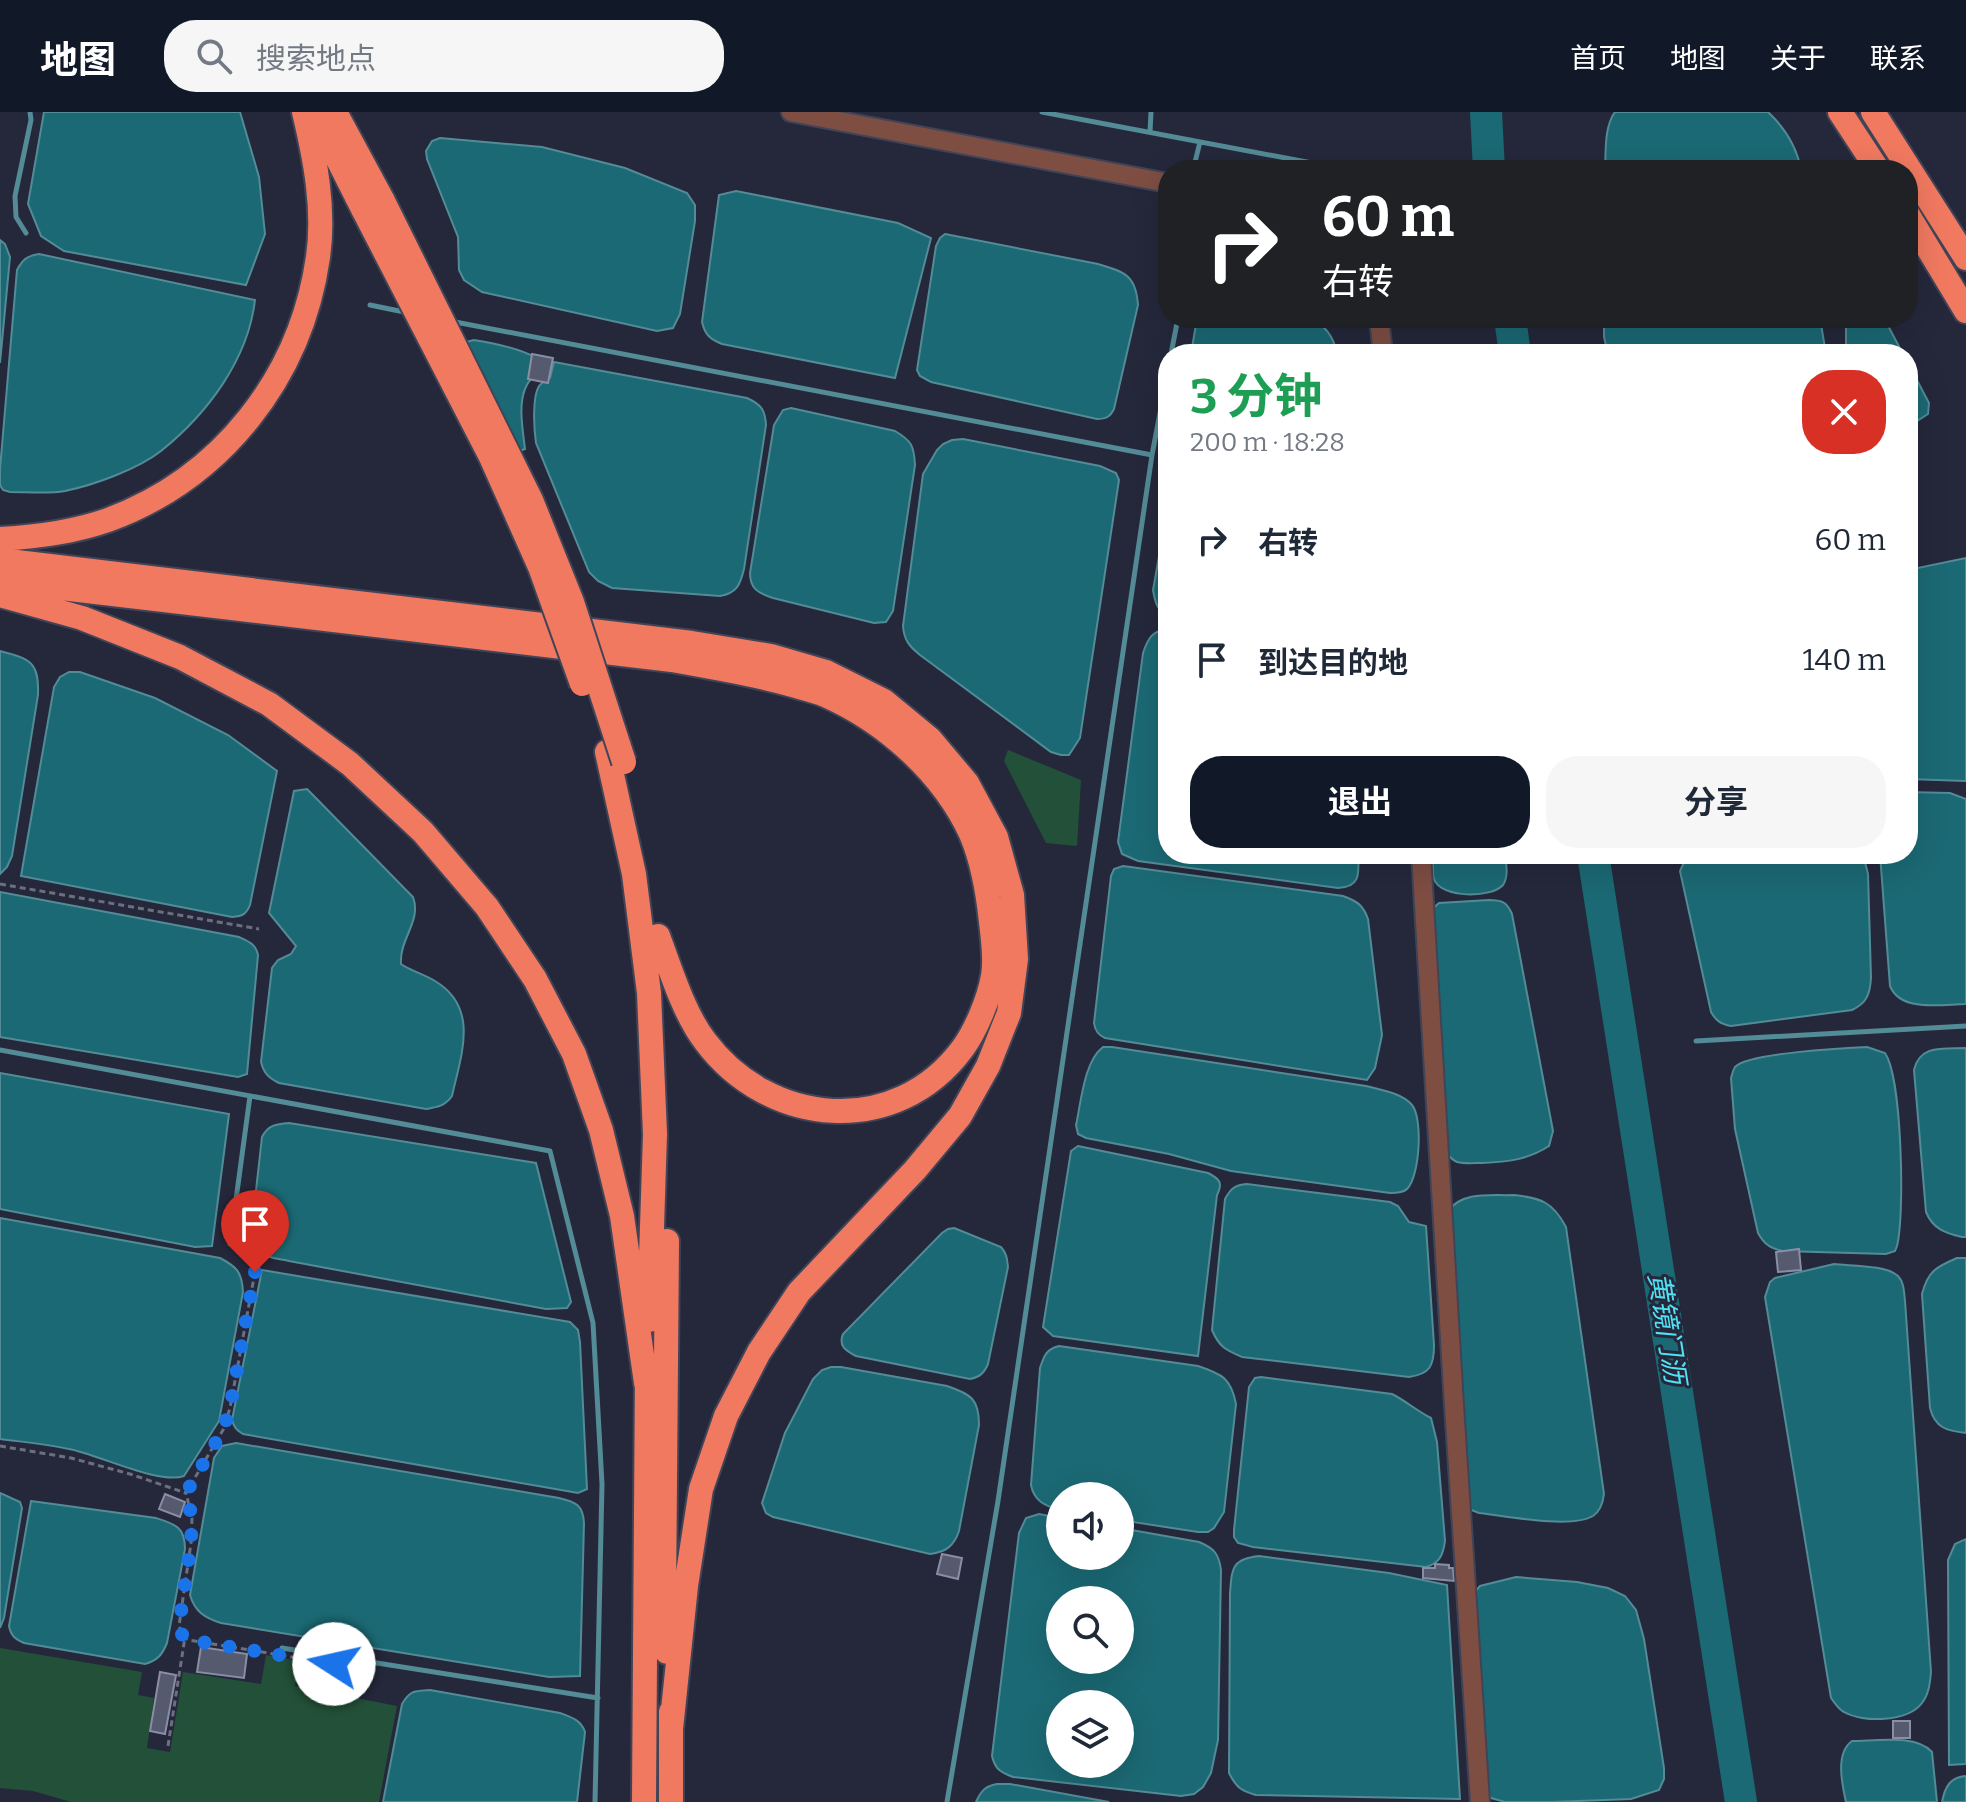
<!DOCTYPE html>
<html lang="zh">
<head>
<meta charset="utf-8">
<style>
	:root { --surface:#fff; --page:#f6f6f7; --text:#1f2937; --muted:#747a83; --accent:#111827 }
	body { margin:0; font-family:Bitter,"Noto Sans SC",serif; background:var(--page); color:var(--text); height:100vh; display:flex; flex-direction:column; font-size:30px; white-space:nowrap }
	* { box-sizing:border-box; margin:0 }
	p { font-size:26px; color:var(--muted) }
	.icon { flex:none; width:44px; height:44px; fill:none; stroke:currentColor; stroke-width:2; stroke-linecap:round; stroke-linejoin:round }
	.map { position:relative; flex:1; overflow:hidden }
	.drawer { position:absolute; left:1158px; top:232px; width:760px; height:520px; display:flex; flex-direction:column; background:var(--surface); border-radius:32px; box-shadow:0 8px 32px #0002 }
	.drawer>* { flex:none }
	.top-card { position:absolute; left:1158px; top:48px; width:760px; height:168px; border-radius:32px; box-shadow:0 8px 32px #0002; background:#202124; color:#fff; overflow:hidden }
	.fabs { position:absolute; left:1046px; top:1370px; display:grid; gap:16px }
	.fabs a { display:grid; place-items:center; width:88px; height:88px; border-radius:50%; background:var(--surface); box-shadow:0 8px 32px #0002; font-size:40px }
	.pin { position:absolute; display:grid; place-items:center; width:68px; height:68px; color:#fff; margin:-82px -34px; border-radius:50% 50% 50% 0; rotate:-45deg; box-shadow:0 0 8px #0007 }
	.pin .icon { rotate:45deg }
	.me { position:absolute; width:88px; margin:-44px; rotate:280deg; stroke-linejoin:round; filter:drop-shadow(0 0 6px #0008) }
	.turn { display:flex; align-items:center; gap:28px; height:168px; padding:0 32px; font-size:36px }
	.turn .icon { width:104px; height:104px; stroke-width:2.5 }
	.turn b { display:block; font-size:56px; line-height:68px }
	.round { display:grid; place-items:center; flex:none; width:84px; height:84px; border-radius:32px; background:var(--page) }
	.overview { display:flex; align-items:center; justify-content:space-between; height:136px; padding:0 32px }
	h1 { font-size:48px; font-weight:700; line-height:60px; color:#1e9e55 }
	.button { display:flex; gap:16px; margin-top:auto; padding:16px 32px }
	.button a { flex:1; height:92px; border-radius:32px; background:var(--accent); color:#fff; font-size:32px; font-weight:700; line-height:92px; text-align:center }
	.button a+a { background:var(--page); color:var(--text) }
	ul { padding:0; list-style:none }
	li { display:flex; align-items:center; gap:24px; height:120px; padding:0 32px }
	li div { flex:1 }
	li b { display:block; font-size:30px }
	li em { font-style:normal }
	header { display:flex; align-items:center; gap:48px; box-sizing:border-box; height:112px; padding:0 40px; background:var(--accent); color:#fff }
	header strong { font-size:38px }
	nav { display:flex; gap:44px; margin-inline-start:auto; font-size:28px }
	.search { width:560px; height:72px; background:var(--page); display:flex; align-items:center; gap:20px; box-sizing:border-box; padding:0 28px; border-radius:32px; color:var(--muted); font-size:30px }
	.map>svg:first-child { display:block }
	.green { fill:#235038 }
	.water { fill:#1b6974; stroke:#538b96; stroke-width:2; fill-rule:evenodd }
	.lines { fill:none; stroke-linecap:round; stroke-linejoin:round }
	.stream { stroke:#538b96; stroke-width:5 }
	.river { stroke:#1b6974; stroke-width:32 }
	.building { fill:#555a6f; stroke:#898ea5; stroke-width:2 }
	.minor-casing { stroke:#414457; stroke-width:22 }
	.highway-casing { stroke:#414457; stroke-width:28 }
	.path { stroke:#6c6f7f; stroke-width:3; stroke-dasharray:6 4; stroke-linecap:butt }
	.minor { stroke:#7e4e43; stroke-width:18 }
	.highway { stroke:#f17960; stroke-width:24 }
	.highway-bridge-casing { stroke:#414457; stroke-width:28; stroke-linecap:butt }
	.highway-bridge { stroke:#f17960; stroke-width:24 }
	.route { stroke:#1a73e8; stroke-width:14; stroke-dasharray:0 25.2 }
	.labels { text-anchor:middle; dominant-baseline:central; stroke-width:6; stroke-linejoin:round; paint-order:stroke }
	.water-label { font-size:28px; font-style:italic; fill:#52e1f4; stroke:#25283b }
</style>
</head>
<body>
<header>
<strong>地图</strong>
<div class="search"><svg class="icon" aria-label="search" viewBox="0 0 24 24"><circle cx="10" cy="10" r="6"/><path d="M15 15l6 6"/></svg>搜索地点</div>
<nav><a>首页</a><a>地图</a><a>关于</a><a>联系</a></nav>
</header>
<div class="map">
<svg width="1966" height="1690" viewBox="0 0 1966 1690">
	<rect width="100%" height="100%" fill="#25283b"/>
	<path class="green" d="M1008,638L1081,668L1077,734L1046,731L1004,649Z
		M0,1536L142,1560L138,1583L154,1586L147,1636L170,1640L183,1560L261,1572L266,1543L299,1549L295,1574L397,1594L379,1690H71L33,1679L0,1676Z"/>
	<path class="water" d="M44,0H240L259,65L265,122L246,173L64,139L41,124L28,92Z
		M1615,0H1768C1785,16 1797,35 1801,58H1605C1606,39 1604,15 1615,0Z
		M440,26L542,35L625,56L687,81L695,93V109L680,202L673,216L657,219L482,180L464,168L459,158L458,125L427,47L426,39L432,29Z
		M736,79L898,111L931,126L895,266L722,232C710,227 705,223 702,210L719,83Z
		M945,122L1098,152C1125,160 1136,163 1138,193L1114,297C1110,305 1106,307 1097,307L931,270L920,264L917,258L936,134L940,126Z
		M0,128L5,132L10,145L0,251Z
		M39,142L255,188C248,248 207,302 161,339C138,357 94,373 65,379C48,382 28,380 10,380L3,378L0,373V357L17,158C23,147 27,144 39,142Z
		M1197,206H1309C1326,213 1334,225 1337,242H1191Z
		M1604,206H1820L1826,242H1608L1604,225Z
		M1846,206H1884L1903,242H1846Z
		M474,228C497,232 518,236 539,247C537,267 530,263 525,277C518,294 523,319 525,337L505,344L449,234Z
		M554,250L747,286C762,293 765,298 766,313L744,457C740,473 737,481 720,484L612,476L598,469L589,460L536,331C534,318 532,285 539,274C542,270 545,269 550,266Z
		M1908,251L1929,291L1928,302L1917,309H1908Z
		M791,296L895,319C912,329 914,334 915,353L893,499L886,510L874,511L773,486C758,481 750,477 750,461L774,313L783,298Z
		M963,327L1100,354L1116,361L1119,368L1080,626L1069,643H1061L1051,640L920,543C909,534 904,528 903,514L923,362L937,338L943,332L952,328Z
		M1168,394V505C1157,498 1155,490 1153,478Z
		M1966,446V669L1908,667V458Z
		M1168,517V742H1358C1359,761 1361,775 1338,776L1138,749L1122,742L1118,730L1143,541C1148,526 1152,519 1168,517Z
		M0,539C31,547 39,550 38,583L12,744L7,755L0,762Z
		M69,560H80L155,586L228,623L277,659L250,793C246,803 242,804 232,805L21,764L54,575L60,565Z
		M307,677L413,785C422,809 399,827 401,852C411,859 424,862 435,869C480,896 461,943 452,984C445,994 438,995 426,997L279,971C269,966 264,962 261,950L272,856L278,848L291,842L296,834L269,801L294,679Z
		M1908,680L1950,681L1966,687V892C1943,892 1901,901 1890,874L1880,742H1908Z
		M1433,742H1505C1506,752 1509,764 1503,773C1492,786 1441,787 1434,767C1432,761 1433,749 1433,742Z
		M1720,742L1859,743L1865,750L1868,762L1871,866C1870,882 1867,891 1852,898L1731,914C1721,912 1716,909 1711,900L1680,759C1687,739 1702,743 1720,742Z
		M1123,754L1343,784C1357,789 1363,793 1368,807L1382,923L1375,956L1367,968L1105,926C1098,923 1095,919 1094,911L1111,764L1114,757Z
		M0,780L239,825C248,829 256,832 258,843L247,962L238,965L0,925Z
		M1489,788C1502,788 1507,790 1512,802L1553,1019L1549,1034C1527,1048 1507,1050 1482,1051C1474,1051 1465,1052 1457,1050C1450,1047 1447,1042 1444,1036L1431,798L1439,791Z
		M1103,935H1112L1366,974C1381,978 1402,981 1412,993C1423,1006 1420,1064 1407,1077C1403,1081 1395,1081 1390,1081L1231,1059L1169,1042L1086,1026L1078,1022L1076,1013C1081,991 1084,949 1103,935Z
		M1867,935L1885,941C1902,966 1905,1102 1897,1134L1895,1139L1886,1142L1782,1139C1770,1136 1764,1132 1758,1121L1735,1017L1731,966C1732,963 1733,958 1735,955C1748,941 1845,936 1867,935Z
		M1966,936V1125H1962C1945,1121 1933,1117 1926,1100L1914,958C1920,932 1944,937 1966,936Z
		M0,961L229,1002L212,1134L195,1135L0,1097Z
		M289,1011L536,1051L571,1190L567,1196L546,1197L289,1149C270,1145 252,1145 251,1123L262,1025C268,1013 276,1012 289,1011Z
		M1078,1034L1208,1061C1220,1067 1223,1071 1217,1083L1198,1244L1053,1224L1043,1215L1071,1039Z
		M1247,1072L1390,1090L1398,1094L1409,1110L1426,1114L1434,1233C1434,1254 1430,1262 1409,1265L1242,1245C1226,1238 1219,1235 1212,1218L1225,1087C1231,1076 1235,1073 1247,1072Z
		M1514,1083C1541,1086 1553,1090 1566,1115L1604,1382C1603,1390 1601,1399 1593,1404C1571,1417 1505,1404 1479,1401L1469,1397L1449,1098C1463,1079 1492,1084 1514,1083Z
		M0,1106L220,1146C237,1155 242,1160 243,1180L219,1309L184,1364C159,1373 97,1342 69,1337C46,1332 23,1330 0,1327Z
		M954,1116L1001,1135C1007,1142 1007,1147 1008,1155L988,1252C984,1261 980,1265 970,1267L856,1244C846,1239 838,1234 843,1222L942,1121L948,1117Z
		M1957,1146H1966V1321C1947,1319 1935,1316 1930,1296L1922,1182C1928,1159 1936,1155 1957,1146Z
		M1834,1152C1850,1154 1887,1153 1898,1164C1904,1170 1904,1180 1905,1189L1931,1560C1930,1571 1929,1582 1922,1591C1908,1610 1863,1611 1844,1600C1838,1597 1835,1591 1831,1586L1765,1185L1770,1170L1775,1166Z
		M262,1158L570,1210L578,1218L580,1230L587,1377L578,1381L243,1322C236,1318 234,1315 232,1308Z
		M1059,1234L1198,1254C1222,1262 1231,1266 1236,1292L1224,1400L1214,1416L1208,1420H1198L1120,1408V1384H1060V1398C1045,1394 1034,1389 1031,1373L1040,1256C1044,1244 1046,1237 1059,1234Z
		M831,1255H841L947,1274C971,1282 979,1287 979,1313L959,1419C954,1434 946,1440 930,1442L773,1405L766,1401L762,1391L785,1321L813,1267L822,1258Z
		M1261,1265L1392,1282C1406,1289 1417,1299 1431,1306L1437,1330L1445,1429C1443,1443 1440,1451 1426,1455L1253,1435L1238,1431L1234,1425V1418L1249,1275L1255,1266Z
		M236,1331L559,1386C576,1390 583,1393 584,1411L580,1564L549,1565L221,1511C205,1506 195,1500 190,1483L214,1346L222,1334Z
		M0,1381L20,1390L22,1396L4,1506L0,1516Z
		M31,1389L156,1406C175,1412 185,1415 185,1437L167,1531C162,1543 158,1548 145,1552L24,1531C15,1527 11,1524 9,1514Z
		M1039,1402L1060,1406V1444H1120V1416L1199,1430C1214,1436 1219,1442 1221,1458L1218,1628L1211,1661L1203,1675L1194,1682L1181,1684L1013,1665C1000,1660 995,1657 992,1644L1019,1421L1026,1406ZM1060,1488H1120V1548H1060ZM1060,1592H1120V1652H1060Z
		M1966,1427V1652L1949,1653L1948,1448L1955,1432Z
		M1259,1444L1389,1461L1447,1473L1460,1687L1256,1683C1241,1679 1236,1675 1229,1661L1230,1481C1232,1457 1231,1447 1259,1444Z
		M1516,1465L1577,1470L1608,1476L1625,1484L1636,1498L1644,1527L1664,1656V1667L1659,1678L1631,1687L1552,1690H1505L1491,1686L1482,1680L1474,1481L1480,1474Z
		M430,1578L560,1601C571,1605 581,1608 585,1620L577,1690H383L402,1592C410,1578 415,1579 430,1578Z
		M1852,1629C1875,1629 1916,1622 1932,1640L1937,1690H1846C1842,1672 1835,1641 1852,1629Z
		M1966,1664V1690H1942C1945,1675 1950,1665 1966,1664Z
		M997,1672H1010L1109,1690H976C981,1679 985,1674 997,1672Z"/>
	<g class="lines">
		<path class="stream" d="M1042,0L1349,58
			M1150,20L1151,0
			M1193,58L1200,30
			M26,121L16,105L15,84L31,8L30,0
			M370,193L409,201
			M450,209L1152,343
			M1171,242L1178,206
			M1696,929L1966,914
			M0,938L550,1039L593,1211L602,1372L595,1690
			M230,1132L250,984
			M282,1536L598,1586
			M947,1690L998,1389L1152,343L1168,259"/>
		<path class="river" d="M1486,0L1489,58
			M1510,206L1515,242
			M1593,742L1741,1690"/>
	</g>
	<path class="building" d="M532,242L553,246L548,271L528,267Z
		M1799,1137L1801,1158L1778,1160L1776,1140Z
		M165,1382L185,1390L180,1405L159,1397Z
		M942,1442L962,1446L958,1467L937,1462Z
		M1435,1452L1449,1453V1456H1453L1454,1469L1423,1466V1456H1435Z
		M201,1535L247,1542L244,1566L197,1560Z
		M304,1554L355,1563L352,1578L301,1570Z
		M160,1560L176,1563L165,1622L150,1619Z
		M1893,1609H1910V1626H1893Z"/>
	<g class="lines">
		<g class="minor-casing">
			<path id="minor" d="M791,0L1168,71
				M1379,206L1383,242
				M1421,742L1454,1293L1480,1690"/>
		</g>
		<g class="highway-casing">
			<path id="highway" d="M335,0L383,89
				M1840,0L1878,58
				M1873,0L1966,146
				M315,2L364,99
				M1908,103L1966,199
				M0,427C36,425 74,420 108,408C222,366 301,265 318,145C325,97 315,46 304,0
				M0,448L692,531L771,544L826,560L884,589L930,627L967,671L996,725L1012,783L1016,847L1009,901L988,954L960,1004L915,1058L799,1180L759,1240L726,1304L701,1377L686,1474L671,1617
				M0,470L53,475L672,548C714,556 756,562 796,574C806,577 816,579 825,583C886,610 943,661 971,722C983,750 988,781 991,810C993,827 996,848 993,864C989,887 976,918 963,936C896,1027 769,1015 705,929C684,902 670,856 658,824
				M0,483L82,506L180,545L269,592L350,652L423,720L487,795L535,867L574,942L601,1018L622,1104L646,1271
				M607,640L634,762L649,881L655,1022L649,1208
				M667,1540L664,1486L667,1129
				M671,1600V1690
				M644,1690L647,1256"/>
		</g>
		<path class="path" d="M0,772L259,817
			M255,1160L230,1296L223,1318L186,1381L192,1406L191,1431L179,1514L183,1525L189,1528L334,1552
			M0,1334L71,1346L130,1362L186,1381
			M168,1634L185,1525"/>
		<use href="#minor" class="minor"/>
		<use href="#highway" class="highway"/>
		<g class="highway-bridge-casing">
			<path id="highway-bridge" d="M383,89L531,388L572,490L624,650
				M364,99L491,345L540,455L582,572"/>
		</g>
		<use href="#highway-bridge" class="highway-bridge"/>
	</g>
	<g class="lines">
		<path class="route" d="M255,1160L230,1296L223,1318L186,1381L192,1406L191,1431L179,1514L183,1525L189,1528L334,1552"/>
	</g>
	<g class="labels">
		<g class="water-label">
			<text transform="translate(1667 1216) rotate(81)">黄镜门沥</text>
		</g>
	</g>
</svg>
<div class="fabs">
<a><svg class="icon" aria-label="sound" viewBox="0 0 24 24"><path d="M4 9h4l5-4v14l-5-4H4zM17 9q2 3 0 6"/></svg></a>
<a><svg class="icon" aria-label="search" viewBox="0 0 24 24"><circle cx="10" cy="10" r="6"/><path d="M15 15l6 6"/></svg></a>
<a><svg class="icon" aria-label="layers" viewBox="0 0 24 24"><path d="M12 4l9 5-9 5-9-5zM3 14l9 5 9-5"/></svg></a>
</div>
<div class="pin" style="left:255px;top:1160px;background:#d93025"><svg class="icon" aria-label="arrive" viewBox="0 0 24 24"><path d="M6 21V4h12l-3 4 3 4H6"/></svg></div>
<svg class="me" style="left:334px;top:1552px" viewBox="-20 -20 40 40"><circle r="19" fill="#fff"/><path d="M0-13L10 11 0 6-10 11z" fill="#1a73e8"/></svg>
<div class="top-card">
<div class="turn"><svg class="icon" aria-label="right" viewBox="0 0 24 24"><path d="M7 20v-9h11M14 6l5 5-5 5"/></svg><div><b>60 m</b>右转</div></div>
</div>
<section class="drawer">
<div class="overview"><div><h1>3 分钟</h1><p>200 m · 18:28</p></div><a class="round" style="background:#d93025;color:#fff"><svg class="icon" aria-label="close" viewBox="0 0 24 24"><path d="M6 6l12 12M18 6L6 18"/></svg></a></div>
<ul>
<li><svg class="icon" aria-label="right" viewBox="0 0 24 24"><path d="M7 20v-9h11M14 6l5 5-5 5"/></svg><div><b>右转</b></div><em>60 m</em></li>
<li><svg class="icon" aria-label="arrive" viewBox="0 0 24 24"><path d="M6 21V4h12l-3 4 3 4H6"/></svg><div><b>到达目的地</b></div><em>140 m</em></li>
</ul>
<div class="button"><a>退出</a><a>分享</a></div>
</section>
</div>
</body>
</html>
